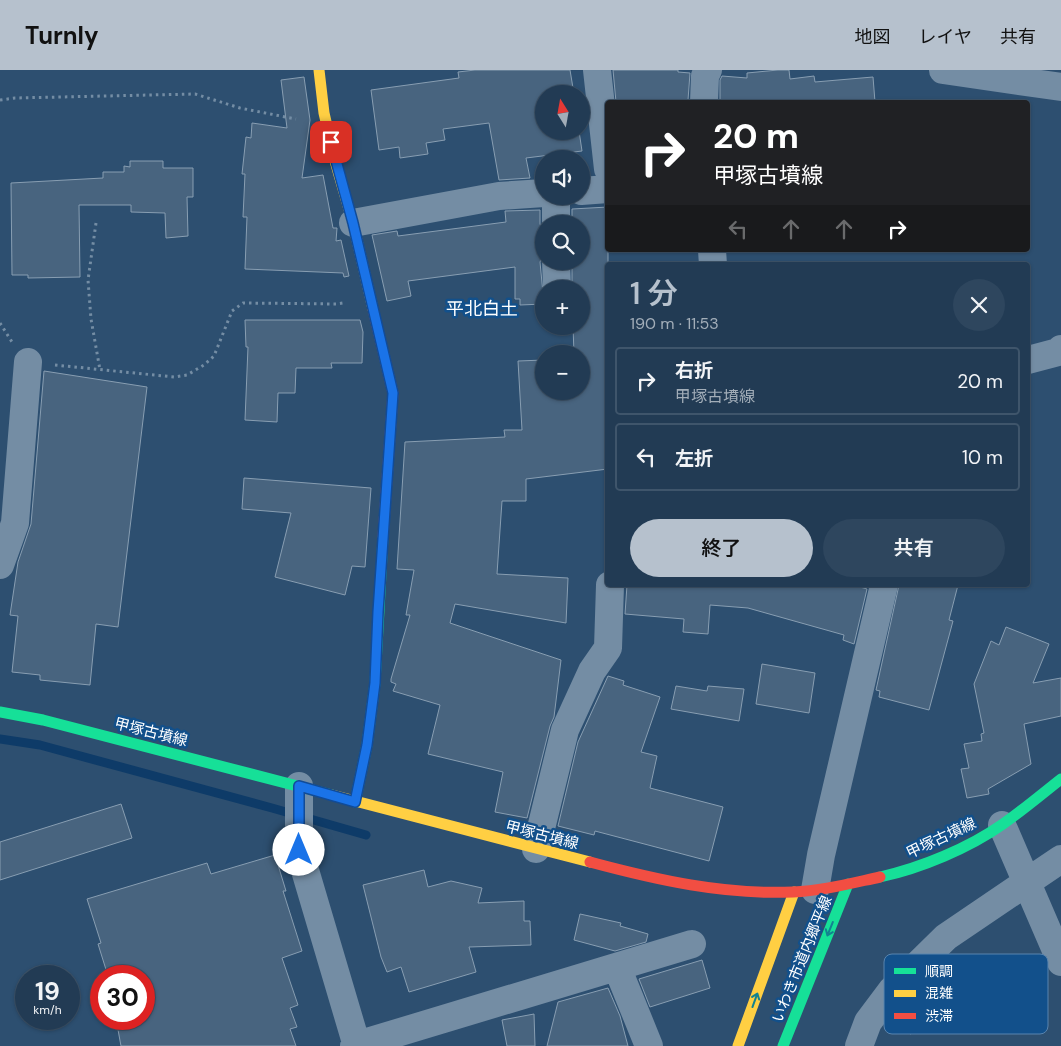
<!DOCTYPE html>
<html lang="ja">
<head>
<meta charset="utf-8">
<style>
	:root { --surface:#223b54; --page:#2e465e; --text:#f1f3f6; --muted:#a2adb8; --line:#3f556b; --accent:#b6c1cd }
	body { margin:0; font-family:"DM Sans","Noto Sans JP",sans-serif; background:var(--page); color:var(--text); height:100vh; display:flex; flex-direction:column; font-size:19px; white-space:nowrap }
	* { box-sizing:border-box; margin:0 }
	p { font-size:16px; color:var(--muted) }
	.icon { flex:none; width:28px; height:28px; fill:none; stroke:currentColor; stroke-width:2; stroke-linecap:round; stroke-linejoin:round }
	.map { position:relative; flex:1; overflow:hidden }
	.side { position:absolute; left:605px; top:192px; width:425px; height:325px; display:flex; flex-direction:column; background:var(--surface); border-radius:5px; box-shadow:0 1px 4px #0004,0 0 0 1px var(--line) }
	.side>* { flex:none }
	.hud { position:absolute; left:605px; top:30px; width:425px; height:152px; border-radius:5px; box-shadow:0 1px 4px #0004,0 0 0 1px var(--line); background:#202124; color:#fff; overflow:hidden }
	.needle { width:32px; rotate:349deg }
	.buttons { position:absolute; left:535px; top:15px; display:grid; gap:10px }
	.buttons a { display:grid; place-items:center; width:55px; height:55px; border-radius:50%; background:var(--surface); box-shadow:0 1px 4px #0004,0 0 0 1px var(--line); font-size:25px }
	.speed { position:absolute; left:15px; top:895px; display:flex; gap:10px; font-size:25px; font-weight:700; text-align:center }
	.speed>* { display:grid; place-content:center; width:65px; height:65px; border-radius:50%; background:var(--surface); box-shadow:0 1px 4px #0004,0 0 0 1px var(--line); line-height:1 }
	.speed small { font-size:12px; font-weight:400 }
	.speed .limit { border:8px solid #d22; background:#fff; color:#111 }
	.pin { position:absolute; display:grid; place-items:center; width:42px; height:42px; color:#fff; margin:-21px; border-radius:10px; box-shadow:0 2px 8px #0006 }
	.me { position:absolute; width:55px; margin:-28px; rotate:0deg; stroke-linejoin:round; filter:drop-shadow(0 0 4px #0008) }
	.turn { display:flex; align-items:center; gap:18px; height:105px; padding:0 25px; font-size:22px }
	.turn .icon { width:65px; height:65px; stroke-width:2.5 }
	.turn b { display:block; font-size:35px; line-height:42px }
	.lanes { display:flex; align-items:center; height:48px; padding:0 25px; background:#0003; justify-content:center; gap:25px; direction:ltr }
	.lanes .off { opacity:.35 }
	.round { display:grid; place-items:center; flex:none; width:52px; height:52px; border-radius:26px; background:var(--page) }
	.head { display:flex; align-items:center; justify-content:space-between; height:85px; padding:0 25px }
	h1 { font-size:30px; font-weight:600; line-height:38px; color:var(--accent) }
	.action { display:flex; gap:10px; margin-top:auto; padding:10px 25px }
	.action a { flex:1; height:58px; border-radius:30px; background:var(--accent); color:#111; font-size:20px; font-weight:600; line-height:58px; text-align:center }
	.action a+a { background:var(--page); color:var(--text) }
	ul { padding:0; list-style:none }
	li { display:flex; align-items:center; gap:15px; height:68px; margin:0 10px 8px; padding:0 15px; border:2px solid var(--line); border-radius:5px }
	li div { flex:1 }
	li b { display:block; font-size:19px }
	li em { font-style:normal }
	header { display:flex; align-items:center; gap:30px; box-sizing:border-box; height:70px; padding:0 25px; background:var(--accent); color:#111 }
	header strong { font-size:24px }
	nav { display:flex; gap:28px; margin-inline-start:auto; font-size:18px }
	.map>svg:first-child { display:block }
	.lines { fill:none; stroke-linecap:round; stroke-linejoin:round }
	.stream { stroke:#0e3b68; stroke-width:9 }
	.building { fill:#48647f; stroke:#889eb2 }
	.path { stroke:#748da4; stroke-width:3; stroke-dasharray:2.5 4; stroke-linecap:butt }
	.street { stroke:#748da4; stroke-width:28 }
	.fast { stroke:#16e098; stroke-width:11 }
	.slow { stroke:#ffcf43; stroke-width:11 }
	.jam { stroke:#f24e42; stroke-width:11 }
	.oneway { stroke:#138290 }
	.route-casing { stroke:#114b97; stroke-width:12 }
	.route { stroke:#1a73e8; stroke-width:9 }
	.labels { text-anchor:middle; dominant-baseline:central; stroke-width:5; stroke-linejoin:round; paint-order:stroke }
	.street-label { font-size:15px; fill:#fff; stroke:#12508b }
	.quarter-label { font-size:18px; fill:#fff; stroke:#12508b }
	.key { fill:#12508b; stroke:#5984ae; stroke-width:1 }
	.key-label { font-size:14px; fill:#fff }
</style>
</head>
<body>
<header>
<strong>Turnly</strong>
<nav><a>地図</a><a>レイヤ</a><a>共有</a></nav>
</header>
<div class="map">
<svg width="1061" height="976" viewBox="0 0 1061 976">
	<rect width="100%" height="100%" fill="#2d4f70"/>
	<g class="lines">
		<path class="stream" d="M0,669L40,675L272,738L366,765"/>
	</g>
	<path class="building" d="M475,0H570L574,24H544V61H579L582,81L526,88L530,108L499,110L489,53L443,59L445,70L426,73L428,84L400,88L399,77L379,80L371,20L459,8L458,2Z
		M613,0H678V2L690,3L688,30L616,32Z
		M778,0H789L790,9L814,6L815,12L873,7L875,32H720V10L722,6L747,8V3Z
		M304,7L310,50L302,108L323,105L333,158H337L336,171L341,170L349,206L344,207L343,203L245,199L247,147H243L245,104H242L246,67L251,68L252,53L287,58L281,10Z
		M130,91H163V98H193V127H187L188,166L166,168L165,143L131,142V135H79L80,207L28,208V205H12L11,113L103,108V102H124V96L130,97Z
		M608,137V399L526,409V431H502L497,504L568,508L566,553L455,534L450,553L561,590L554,647L550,656L527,748L495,742L503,702L428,684L440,635L393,621L396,614L391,612V609L410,545H406L414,500L397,499L405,372L505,367L504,360H522L518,291L544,290V321H581V284H574L573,256H581V219H572V191H581V154H572V139Z
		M540,140V154L544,163V182L540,192L544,234L520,235V229H515V197L408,211L411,226L387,231L372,165L397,161L398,166L506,152L505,141Z
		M245,250H360L363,262L362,293H331L332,298H296L295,323H278L277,352L245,350L248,277H246Z
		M44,301L147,317L118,557L96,554L90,615L40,610V605L12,602L18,546L10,545L18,492L31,454Z
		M244,408L371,418L365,497L352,496L345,525L275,507L291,443L242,439Z
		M627,515H853L867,519L854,574L843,570L844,565L748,538L710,535L708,564L683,562L684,549L625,544Z
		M899,515H958L949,550L953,551L929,640L879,627L880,621L876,620Z
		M1006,557L1049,574L1033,613L1061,608V646L1024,654L1031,694L988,719L989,724L967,728L961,699L969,698L964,674L982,671L981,664L984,663L974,614L991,571L999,575Z
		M762,594L815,603L809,643L756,634Z
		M608,606L624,611L623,615L660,627L641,682L657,686L650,718L723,737L709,791L595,761L594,765L558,756L578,672Z
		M676,616L707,621L708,616L744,619L739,651L671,639Z
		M121,734L132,768L0,810V772Z
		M275,785L286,821H283L302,881L282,888L298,935L290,938L297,957L290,959L296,976H121L116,949H144V906H108L98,874L101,873L87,829L207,793L211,804Z
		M424,800L428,817L451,811L482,818L478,833L524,831V851H530L531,875L469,877L476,902L409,922L401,897L387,902L381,887L363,815Z
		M580,844L621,853L620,856L648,864L646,872L615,881L574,870Z
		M702,890L710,918L650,937L639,909Z
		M940,908L955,946L910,964L899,937L918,917Z
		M608,918L620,946L628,976H547L558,932Z
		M534,944L535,976H507L502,950Z"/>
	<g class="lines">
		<path class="path" d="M0,30L15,28L195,24L240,38L296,49
			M96,153L88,210L91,249L100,300
			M0,253L12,272
			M55,295L174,307L187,305L204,295L214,286L232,241L243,233L337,234L343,233"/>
		<path class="street" d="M597,0L608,99
			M943,0L1061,17
			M704,32L705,6L708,0
			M581,121L608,119
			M556,126V154
			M353,153L499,126L544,123
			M712,180L713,195
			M556,191L557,217
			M1028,290L1058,282L1061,279
			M0,495L15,453L28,292
			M299,716V780L357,976
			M1002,755L1061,892
			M536,779L565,660L592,601L608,578L610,515
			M815,820L821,785L884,515
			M617,897L649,976
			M354,976L692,874
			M859,976L868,952L892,920L946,867L1061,789"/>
		<path class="fast" d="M0,642L43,650L332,725
			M355,732L367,675L375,613L383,467
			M880,807C921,798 969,778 1003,754C1023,740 1042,724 1061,709
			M783,976L848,814"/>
		<path class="slow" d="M319,0L324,43L335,91L353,153L373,239
			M332,725L590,792
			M738,976L794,822"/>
		<path class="jam" d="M373,239L393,323L383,467
			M590,792C657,810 724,825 793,822C822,821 852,813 880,807"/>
	</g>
	<defs><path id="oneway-shaft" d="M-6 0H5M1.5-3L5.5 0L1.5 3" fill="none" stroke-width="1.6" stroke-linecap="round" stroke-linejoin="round" transform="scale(1.25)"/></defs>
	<g class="oneway">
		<use href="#oneway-shaft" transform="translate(830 859) rotate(112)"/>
		<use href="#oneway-shaft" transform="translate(755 930) rotate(-70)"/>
	</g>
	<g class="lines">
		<g class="route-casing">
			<path id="route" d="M299,780V716L355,732L367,675L375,613L378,542L393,323L353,153L331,72"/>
		</g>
		<use href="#route" class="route"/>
	</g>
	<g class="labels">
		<g class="street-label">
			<text transform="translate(151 662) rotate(14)">甲塚古墳線</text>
			<text transform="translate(542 765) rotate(14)">甲塚古墳線</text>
			<text transform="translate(941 768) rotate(-25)">甲塚古墳線</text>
			<text transform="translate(802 889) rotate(-68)">いわき市道内郷平線</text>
		</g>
		<g class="quarter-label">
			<text x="482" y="239">平北白土</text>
		</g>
	</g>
	<rect x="884" y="884" width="164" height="80" rx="8" class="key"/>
	<rect x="894" y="898" width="22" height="6" fill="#16e098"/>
	<rect x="894" y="920" width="22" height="7" fill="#ffcf43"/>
	<rect x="894" y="943" width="22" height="6" fill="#f24e42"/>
	<g class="key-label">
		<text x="925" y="906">順調</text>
		<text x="925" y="928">混雑</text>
		<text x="925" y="951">渋滞</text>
	</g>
</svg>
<div class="buttons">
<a><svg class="needle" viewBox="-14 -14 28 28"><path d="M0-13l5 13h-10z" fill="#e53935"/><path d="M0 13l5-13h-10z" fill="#a2adb8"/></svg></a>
<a><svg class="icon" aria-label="sound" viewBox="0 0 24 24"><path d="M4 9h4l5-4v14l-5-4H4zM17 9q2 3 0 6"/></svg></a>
<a><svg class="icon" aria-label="search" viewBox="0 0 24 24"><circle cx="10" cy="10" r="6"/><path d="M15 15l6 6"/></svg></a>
<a>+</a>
<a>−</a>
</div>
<div class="speed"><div>19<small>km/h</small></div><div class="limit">30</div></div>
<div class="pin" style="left:331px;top:72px;background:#d93025"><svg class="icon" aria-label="arrive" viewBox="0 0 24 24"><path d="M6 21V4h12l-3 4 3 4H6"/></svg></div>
<svg class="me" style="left:299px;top:780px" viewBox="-20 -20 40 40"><circle r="19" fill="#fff"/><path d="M0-13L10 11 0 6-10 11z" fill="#1a73e8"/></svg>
<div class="hud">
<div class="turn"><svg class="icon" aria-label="right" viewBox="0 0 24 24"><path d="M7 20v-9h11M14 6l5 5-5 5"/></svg><div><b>20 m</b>甲塚古墳線</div></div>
<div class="lanes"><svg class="icon off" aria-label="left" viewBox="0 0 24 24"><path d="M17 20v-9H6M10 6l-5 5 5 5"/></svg><svg class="icon off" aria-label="ahead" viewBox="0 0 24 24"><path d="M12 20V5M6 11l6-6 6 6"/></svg><svg class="icon off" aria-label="ahead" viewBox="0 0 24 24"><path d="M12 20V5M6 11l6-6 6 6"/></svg><svg class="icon" aria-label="right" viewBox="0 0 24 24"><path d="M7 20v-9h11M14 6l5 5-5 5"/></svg></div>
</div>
<section class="side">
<div class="head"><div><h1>1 分</h1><p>190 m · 11:53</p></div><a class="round"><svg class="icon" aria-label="close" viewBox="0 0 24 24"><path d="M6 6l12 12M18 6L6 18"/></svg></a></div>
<ul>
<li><svg class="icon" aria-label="right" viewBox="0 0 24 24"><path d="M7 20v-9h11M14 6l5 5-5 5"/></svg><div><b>右折</b><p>甲塚古墳線</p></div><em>20 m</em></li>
<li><svg class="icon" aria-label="left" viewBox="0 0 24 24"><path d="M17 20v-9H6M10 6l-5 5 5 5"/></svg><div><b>左折</b></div><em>10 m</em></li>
</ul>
<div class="action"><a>終了</a><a>共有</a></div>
</section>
</div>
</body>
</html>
